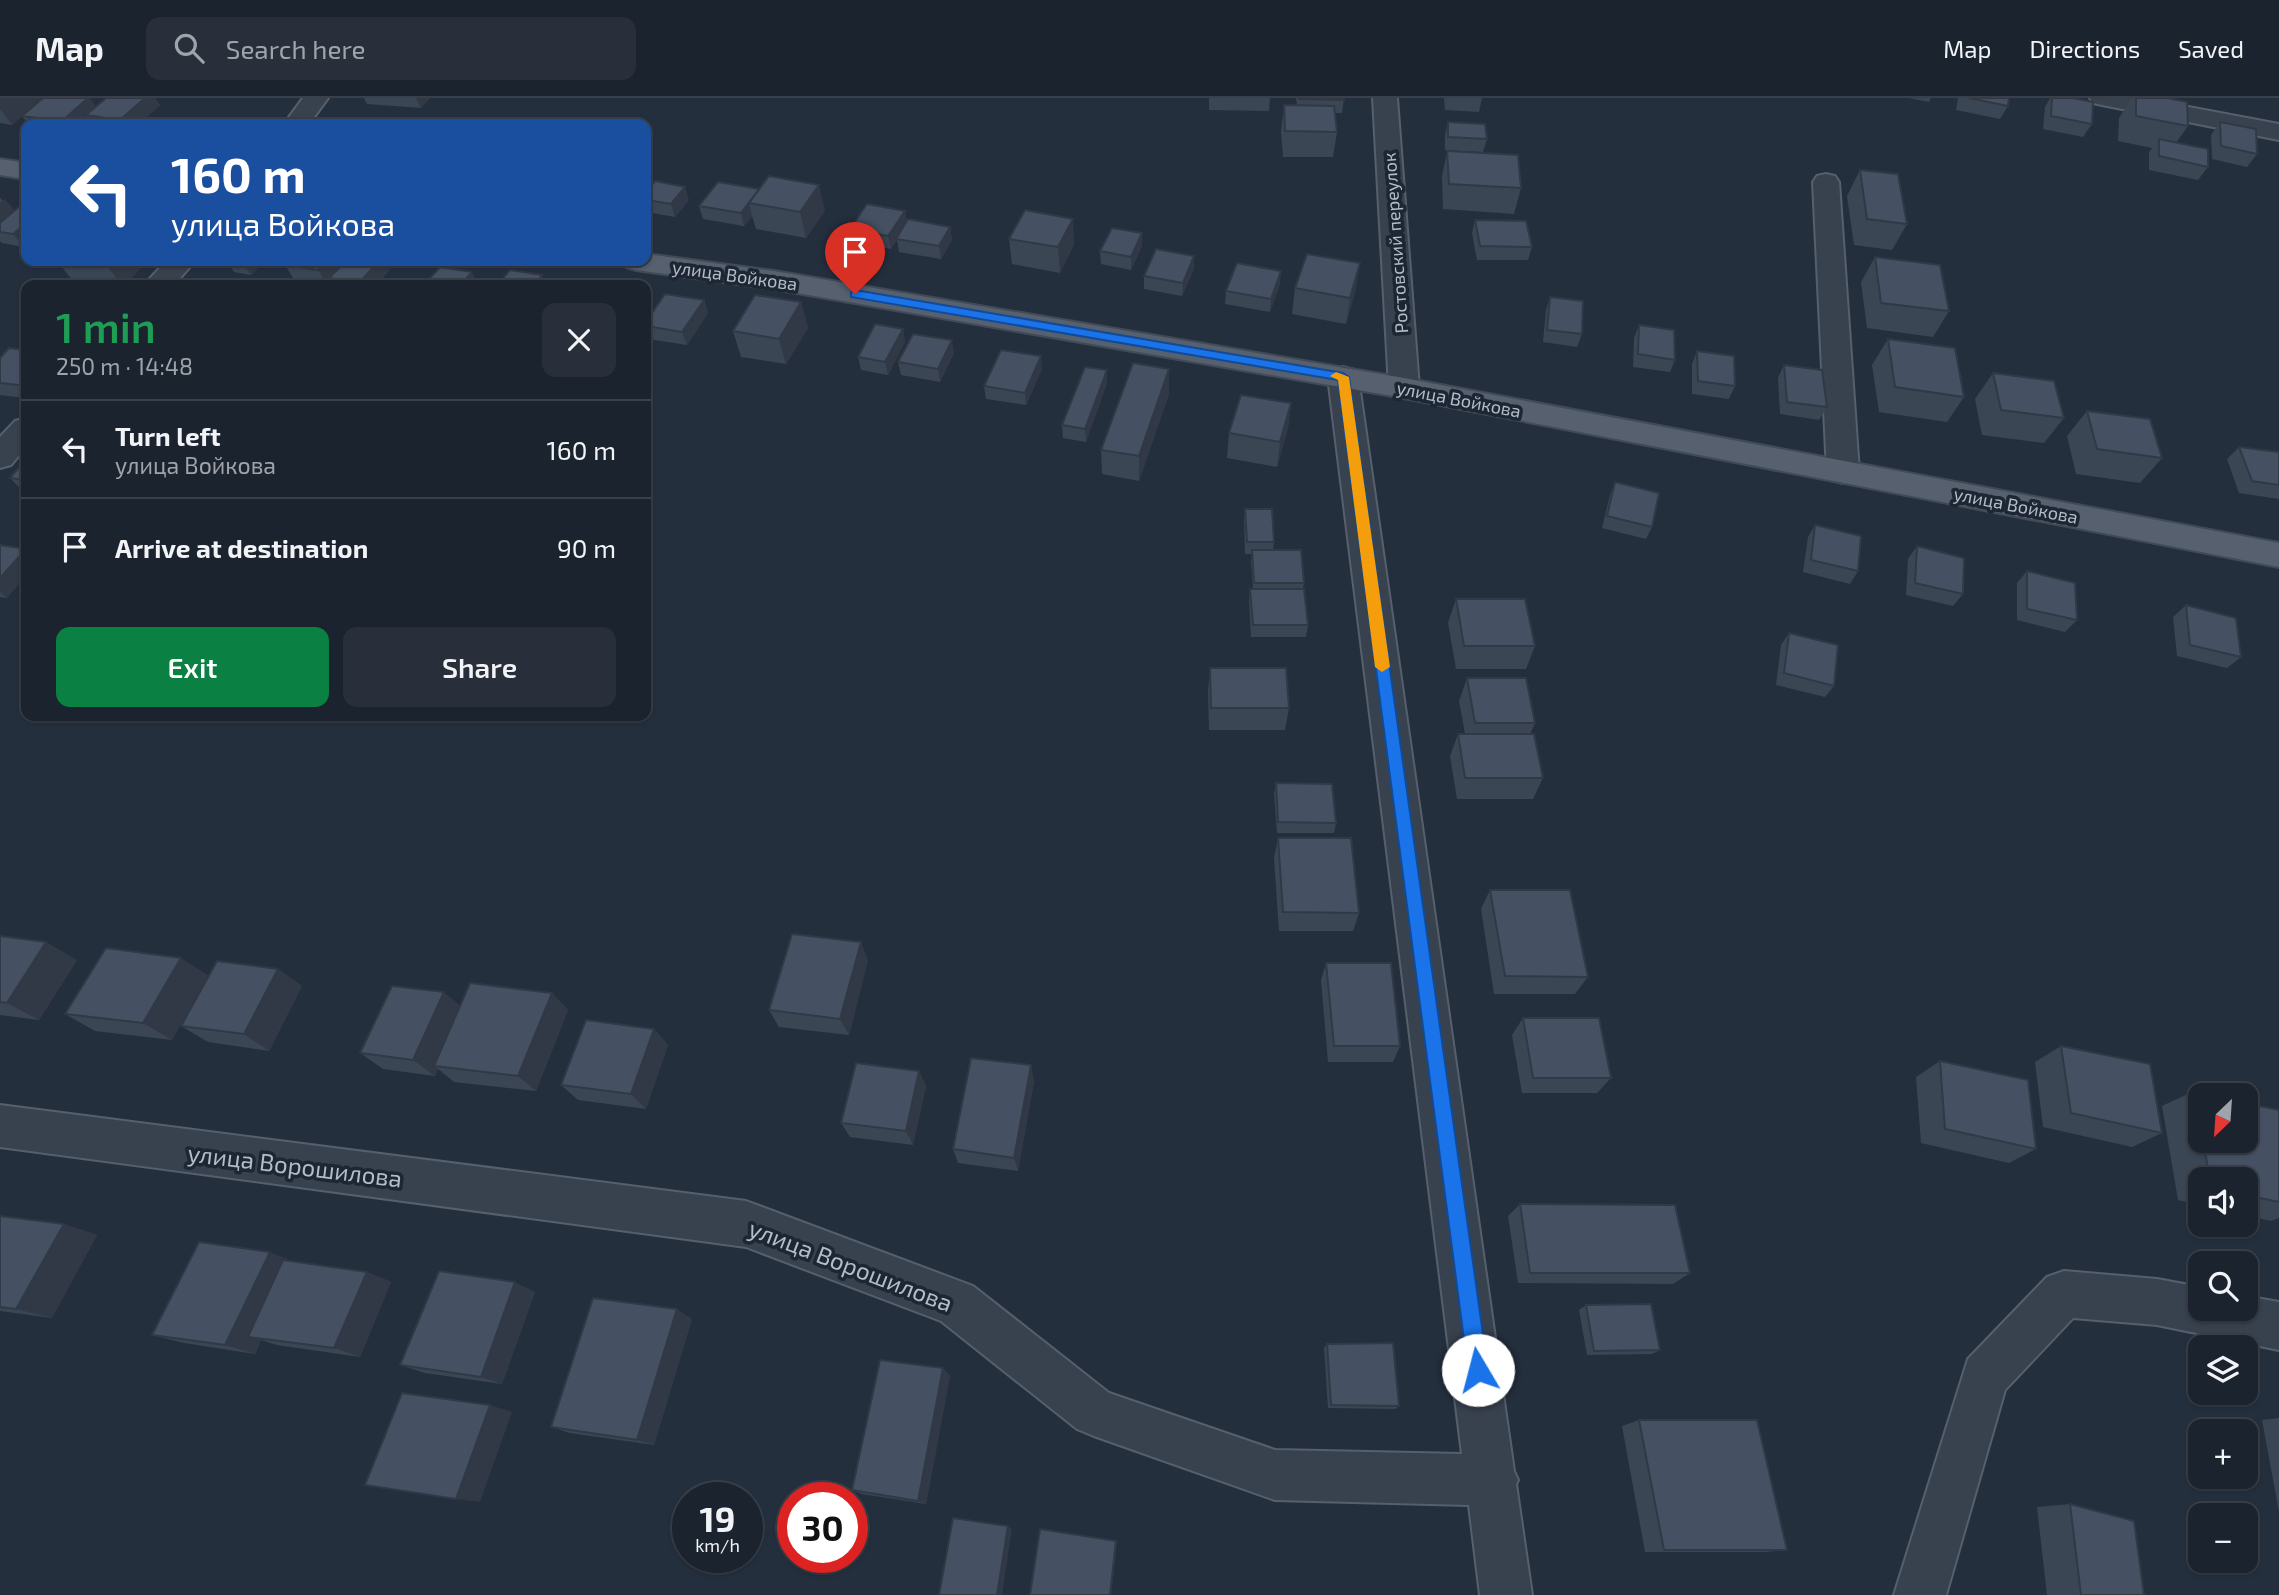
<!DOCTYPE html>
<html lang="en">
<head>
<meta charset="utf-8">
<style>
	:root { --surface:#1b232e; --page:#282f3a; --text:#f1f3f6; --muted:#a0a4aa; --line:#39404a; --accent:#0b8043 }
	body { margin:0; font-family:"Exo 2",sans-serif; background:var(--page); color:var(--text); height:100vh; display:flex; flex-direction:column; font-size:26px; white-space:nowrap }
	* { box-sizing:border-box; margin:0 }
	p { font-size:23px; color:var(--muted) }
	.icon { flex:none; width:38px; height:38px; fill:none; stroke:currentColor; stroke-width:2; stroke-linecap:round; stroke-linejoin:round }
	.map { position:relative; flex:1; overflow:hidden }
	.sheet { position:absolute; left:21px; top:182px; width:630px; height:441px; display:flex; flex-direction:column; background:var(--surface); border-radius:14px; box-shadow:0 2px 5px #0004,0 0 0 2px var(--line) }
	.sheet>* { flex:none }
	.top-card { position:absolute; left:21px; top:21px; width:630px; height:147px; border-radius:14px; box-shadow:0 2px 5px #0004,0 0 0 2px var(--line); background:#1a4fa0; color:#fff; overflow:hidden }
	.needle { width:46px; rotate:205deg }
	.tools { position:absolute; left:2188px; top:985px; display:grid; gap:14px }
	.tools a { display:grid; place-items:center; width:70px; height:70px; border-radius:14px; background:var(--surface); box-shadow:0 2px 5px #0004,0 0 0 2px var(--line); font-size:35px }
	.speed { position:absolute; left:672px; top:1384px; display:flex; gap:14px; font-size:35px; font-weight:700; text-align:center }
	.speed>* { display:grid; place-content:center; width:91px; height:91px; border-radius:50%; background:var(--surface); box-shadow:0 2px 5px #0004,0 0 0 2px var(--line); line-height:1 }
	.speed small { font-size:18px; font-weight:400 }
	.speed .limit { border:10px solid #d22; background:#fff; color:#111 }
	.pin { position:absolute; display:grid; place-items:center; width:60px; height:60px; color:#fff; margin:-72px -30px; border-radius:50% 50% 50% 0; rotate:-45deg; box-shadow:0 0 7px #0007 }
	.pin .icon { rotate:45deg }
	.me { position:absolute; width:77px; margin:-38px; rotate:352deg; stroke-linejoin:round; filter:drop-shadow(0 0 5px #0008) }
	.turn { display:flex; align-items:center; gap:24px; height:147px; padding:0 35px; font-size:32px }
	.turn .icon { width:91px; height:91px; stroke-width:2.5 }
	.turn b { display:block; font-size:49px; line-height:60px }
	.round { display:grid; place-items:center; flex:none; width:74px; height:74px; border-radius:14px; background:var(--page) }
	.summary { display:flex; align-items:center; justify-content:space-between; height:119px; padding:0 35px }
	h1 { font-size:42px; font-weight:600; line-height:52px; color:#1e9e55 }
	.button { display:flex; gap:14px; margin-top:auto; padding:14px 35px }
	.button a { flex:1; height:80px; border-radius:14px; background:var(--accent); color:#fff; font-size:28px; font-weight:600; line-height:80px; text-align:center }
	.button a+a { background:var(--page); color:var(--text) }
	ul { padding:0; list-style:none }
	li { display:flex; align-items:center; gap:21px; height:98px; padding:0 35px; border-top:2px solid var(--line) }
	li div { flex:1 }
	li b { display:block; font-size:26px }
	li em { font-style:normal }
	header { display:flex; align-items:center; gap:42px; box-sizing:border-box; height:98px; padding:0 35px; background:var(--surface); border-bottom:2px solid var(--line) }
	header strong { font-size:33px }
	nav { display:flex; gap:38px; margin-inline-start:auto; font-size:24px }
	.search { width:490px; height:63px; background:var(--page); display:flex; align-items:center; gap:18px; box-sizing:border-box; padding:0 24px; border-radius:14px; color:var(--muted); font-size:26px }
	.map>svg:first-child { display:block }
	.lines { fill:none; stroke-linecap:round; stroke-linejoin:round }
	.minor-casing { stroke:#565f6c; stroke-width:4 }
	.major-casing { stroke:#414a57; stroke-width:4 }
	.minor { fill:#38414e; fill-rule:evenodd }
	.major { fill:#56606e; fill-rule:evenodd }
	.wall { fill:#3b4654 }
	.shaded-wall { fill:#303945 }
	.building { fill:#455162; stroke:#303945; stroke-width:2 }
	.route { fill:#1a73e8; stroke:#114b97; stroke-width:2 }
	.slow { fill:#f59e0b }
	.labels { text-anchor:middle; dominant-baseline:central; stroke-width:7; stroke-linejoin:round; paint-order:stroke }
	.far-street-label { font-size:18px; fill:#b4bcc9; stroke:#1d2633 }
	.near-street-label { font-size:24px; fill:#b4bcc9; stroke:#1d2633 }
</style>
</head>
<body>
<header>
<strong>Map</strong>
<div class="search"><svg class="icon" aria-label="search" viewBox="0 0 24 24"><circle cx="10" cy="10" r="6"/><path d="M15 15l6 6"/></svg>Search here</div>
<nav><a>Map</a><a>Directions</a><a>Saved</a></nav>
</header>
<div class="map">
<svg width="2279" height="1497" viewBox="0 0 2279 1497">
	<rect width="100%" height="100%" fill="#242f3e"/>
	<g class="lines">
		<g class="minor-casing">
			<path id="minor" d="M303,0H328L309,26H284Z
				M1373,0H1397L1419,290L1415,297L1404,300L1393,297L1389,290Z
				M2090,0H2141L2279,26V42L2102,7L2093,5Z
				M1826,76L1835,78L1839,84L1859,374L1854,382L1843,385L1832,382L1827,374L1813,84L1817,78Z
				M166,163H195L174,187H144Z
				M1343,269L1354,272L1358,279L1514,1373L1518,1382L1516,1386L1532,1497H1480L1469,1407L1275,1402L1094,1338L1077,1331L941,1223L746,1149L0,1049V1007L746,1103L973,1188L1109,1295L1275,1352L1462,1356L1328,279L1332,272Z
				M26,320V349L11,367L0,370V339L15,323Z
				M2064,1173L2157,1181L2200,1189V1211H2245V1198L2279,1204V1252L2157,1227L2073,1220L2005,1292L1946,1497H1894L1968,1261L2047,1179Z"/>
		</g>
		<g class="major-casing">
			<path id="major" d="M0,61L26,65V81L0,77Z
				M646,156L774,173L1404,280L2279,445V469L1404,300L774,191L636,172L626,169L622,163H646Z"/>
		</g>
		<use href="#minor" class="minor"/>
		<use href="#major" class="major"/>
	</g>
	<path class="wall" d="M0,0L96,9L106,0H155L160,7L139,26H92L88,21L82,26H28L22,18L12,27L0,25Z
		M364,0H430L421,10L367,6Z
		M1209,0H1270L1269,13L1209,12Z
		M1296,0H1344L1342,15H1335L1337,34L1333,59H1283L1281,33L1284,7H1297Z
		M1444,0H1482L1479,14L1445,12Z
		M1909,0H1931L1929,4Z
		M1958,0H2009L2008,8L2000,21L1956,12Z
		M2050,0H2073L2092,26L2083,39L2043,31L2045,9Z
		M2132,0H2168L2188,28L2176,45L2208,69L2198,82L2149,72V54L2152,50L2118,43L2119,20Z
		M1448,24L1487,41L1483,54L1445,52V37Z
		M2220,24L2257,56L2247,69L2212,61L2211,37Z
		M1447,53L1521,90L1514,116L1443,111L1442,79Z
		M1860,72L1907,126L1892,152L1854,147L1847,98Z
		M718,84L825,113L806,140L756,131L752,118L744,128L703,121L699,108Z
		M646,95L689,102L675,119L646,114Z
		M0,100L14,113L26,109V147L24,149L2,145L0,143Z
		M905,113L907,124L950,129L952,142L941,161L899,154L897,142L891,151L853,144L850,131Z
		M1475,122L1532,149L1528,162H1477L1472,135Z
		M1142,135V148L1131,172L1101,166L1100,153Z
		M1009,141L1074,146L1060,175L1012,166Z
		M1194,158V171L1182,198L1144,191V178Z
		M1875,159L1949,213L1933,239L1867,230L1861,184Z
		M57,163H148L124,187H109L73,183Z
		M226,163H265L251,177L234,174Z
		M285,167L391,170L377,187H334L330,181L326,185L293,180Z
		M1280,186L1270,214L1225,206L1226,193Z
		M1295,190L1356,191L1346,226L1292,216Z
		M1550,199L1582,236L1577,249L1543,244L1546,212Z
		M704,202L708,215L687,247L648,241L646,234V224Z
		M801,204L808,230L786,266L741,259L733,233Z
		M1639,227L1675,262L1670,274L1633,269L1634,240Z
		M903,231L905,244L888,277L861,272L858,259Z
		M1888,241L1964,299L1947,324L1879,314L1872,267Z
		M26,252V300L0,297V260Z
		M1697,253L1735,288L1729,301L1692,296V266Z
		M954,255L940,284L901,277L898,264Z
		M1784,267L1827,309L1819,322L1780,316L1778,280Z
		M1042,271L1026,307L986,301L984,288Z
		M1993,275L2064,320L2044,345L1982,337L1975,301Z
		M1107,285L1086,344L1063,340L1062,327Z
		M1169,296L1139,383L1102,376L1101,352Z
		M1291,305L1288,330L1277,369L1227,360L1229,335Z
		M2087,313L2162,360L2140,385L2076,376L2067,338Z
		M2239,349L2279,354V401L2239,395L2227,361Z
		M26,361V396L10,380Z
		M1615,384L1652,429L1646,441L1602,430L1610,397Z
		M1245,411L1274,444L1273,452L1304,485L1303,491L1308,527L1306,539H1251L1249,503L1250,491H1253L1251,464L1252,456H1245L1244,423Z
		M1815,427L1858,473L1850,486L1803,474L1808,439Z
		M0,447L26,451V477L7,500L0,499Z
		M1917,448L1963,496L1953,508L1906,497L1908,461Z
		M2027,473L2077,522L2065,534L2017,522V485Z
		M1456,501L1535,548L1526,571H1456L1448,525Z
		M2186,507L2241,559L2227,570L2177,558L2173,519Z
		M1789,535L1834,588L1825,599L1776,587L1781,547Z
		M1210,570L1289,610L1285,632H1209L1208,593Z
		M1467,580L1535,625L1530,636L1543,680L1533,701H1457L1450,658L1458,636H1465L1459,603Z
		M1276,685L1336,725L1334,735H1277L1274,696Z
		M1278,740L1359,815L1353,833H1279L1274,760Z
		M1490,792L1588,879L1575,896H1494L1481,811Z
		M0,838L77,862L39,922L0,917Z
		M868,862L849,937L779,929L769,912Z
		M1326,865L1400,948L1393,964H1328L1321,882Z
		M278,871L302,888L269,953L208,944L181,928Z
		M208,877L172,942L95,933L65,916Z
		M552,895L568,912L536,993L454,984L438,971L435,978L383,971L360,955L460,908Z
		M1523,920L1611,980L1597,995H1522L1512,937Z
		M654,931L668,947L646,1011L578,1002L561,987Z
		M2061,948L2162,1035L2132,1049L2043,1029L2035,964Z
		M1940,963L2036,1051L2009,1065L1921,1045L1916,979Z
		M919,973L926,988L913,1047L850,1039L841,1025Z
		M1034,983L1018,1073L958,1065L953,1051Z
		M2194,993L2200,998V1043H2245L2279,1012V1120L2271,1123L2245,1117V1082H2200V1107L2178,1102L2162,1008Z
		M1520,1106L1690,1175L1673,1186L1518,1185L1508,1118Z
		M0,1118L64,1126L97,1137L52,1220L0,1213Z
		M367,1174L391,1184L360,1259L277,1247L261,1242L255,1256L184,1245L152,1237Z
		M535,1194L502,1286L425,1275L400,1267Z
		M1586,1207L1660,1252L1652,1256L1587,1257L1579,1212Z
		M692,1221L654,1347L570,1335L551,1329Z
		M1327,1246L1399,1308L1395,1311L1328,1310L1324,1250Z
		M943,1270L950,1278L926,1406L862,1396L852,1392Z
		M2279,1320V1414L2262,1322Z
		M1639,1322L1787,1452L1765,1454H1645L1622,1328Z
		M2070,1406L2144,1497H2047L2037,1409Z"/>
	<path class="shaded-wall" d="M0,0H44L12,27L0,11Z
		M88,0H90L98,12L86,17L88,21L82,26H64L62,23Z
		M145,0H155L160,7L139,26H123L120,22Z
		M416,0H430L421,10Z
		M819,87L825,113L806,140L800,114Z
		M685,89L689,102L675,119L671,106Z
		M759,91L749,105L752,118L744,128L741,115Z
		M5,101L16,114L0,128V105Z
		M905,113L907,126L891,151L888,138Z
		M1073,121L1074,146L1060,175L1058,149Z
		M26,125V147L24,149L13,136Z
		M950,129L952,142L941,161L939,148Z
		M1142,135V148L1131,172V159Z
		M1194,158V171L1182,198L1183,185Z
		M103,163H148L124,187H122Z
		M243,163H265L251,177L242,164Z
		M326,163H346L326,185L318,172Z
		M379,163H387L391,170L377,187H361L359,185Z
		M1360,165L1356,191L1346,226L1350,200Z
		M1281,173L1280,186L1270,214L1271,201Z
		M472,174L478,187H461Z
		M542,177L547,187H534Z
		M704,202L708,215L687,247L682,234Z
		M801,204L808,230L786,266L779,241Z
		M903,231L905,244L888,277L885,264Z
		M952,242L954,255L940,284L938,271Z
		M1041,258L1042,271L1026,307L1025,295Z
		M1169,271V296L1139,383V358Z
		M1107,272V285L1086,344L1085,331Z
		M26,279V295L19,287Z
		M1291,305L1288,330L1277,369L1280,344Z
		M26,451V477L7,500L0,494V480Z
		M46,844L77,862L39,922L7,905Z
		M861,844L868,862L849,937L840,921Z
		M181,860L208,877L172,942L143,925Z
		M278,871L302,888L269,953L244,936Z
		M444,894L464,911L434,968L438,971L435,978L413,962Z
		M552,895L568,912L536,993L518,978Z
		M654,931L668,947L646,1011L631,996Z
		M1031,967L1034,983L1018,1073L1014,1060Z
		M919,973L926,988L913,1047L906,1033Z
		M64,1126L97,1137L52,1220L16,1211Z
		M270,1154L297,1165L248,1239L261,1242L255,1256L225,1247Z
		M367,1174L391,1184L360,1259L334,1250Z
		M515,1184L535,1194L502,1286L481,1279Z
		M677,1211L692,1221L654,1347L637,1342Z
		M943,1270L950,1278L926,1406L918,1403Z
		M490,1307L512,1314L480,1404L456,1401Z
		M1008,1428L1012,1431L1002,1497H997Z
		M1116,1443L1117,1445L1111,1497H1110Z"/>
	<path class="building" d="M43,0H88L62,23L22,18Z
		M106,0H145L120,22L86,17Z
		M1299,0H1344V2L1299,1Z
		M1969,0H2009L2008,8Z
		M2052,0H2073L2093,4L2092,26L2051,18Z
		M2136,0H2168L2187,4L2188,28L2136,18Z
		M1284,7L1334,8L1337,34L1285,33Z
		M1448,24L1485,26L1487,41L1448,39Z
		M2220,24L2256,31L2257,56L2221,48Z
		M2159,41L2208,51V69L2159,58Z
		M1447,53L1518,57L1521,90L1449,86Z
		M1860,72L1898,76L1907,126L1867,121Z
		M769,78L819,87L800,114L749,105Z
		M655,83L685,89L671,106L646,102V95Z
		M718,84L759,91L741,115L699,108Z
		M867,106L905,113L888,138L850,131Z
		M20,108L26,109V125L13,136L0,134V125Z
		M1025,112L1073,121L1058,149L1009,141Z
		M908,121L950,129L939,148L896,141Z
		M1475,122L1526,123L1532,149L1480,148Z
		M1112,130L1142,135L1131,159L1100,153Z
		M1156,151L1194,158L1183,185L1144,178Z
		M1307,156L1360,165L1350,200L1295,190Z
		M1875,159L1940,167L1949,213L1881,205Z
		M289,163H326L318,172L285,167Z
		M346,163H379L359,185L329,180Z
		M1237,165L1281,173L1271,201L1226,193Z
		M440,169L472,174L461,187H424Z
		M510,172L542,177L535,187H498Z
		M43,184L74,187H39Z
		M665,196L704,202L682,234L646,228V224Z
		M755,197L801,204L779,241L733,233Z
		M1550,199L1583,203L1582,236L1547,232Z
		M875,226L903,231L885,264L858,259Z
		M1639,227L1674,232L1675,262L1638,256Z
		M913,236L952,242L938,271L898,264Z
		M1888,241L1955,250L1964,299L1895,289Z
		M9,250L26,252V279L19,287L0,285V260Z
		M1001,252L1041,258L1025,295L984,288Z
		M1697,253L1734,258L1735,288L1698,283Z
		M1133,265L1169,271L1139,358L1101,352Z
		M1784,267L1822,272L1827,309L1787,304Z
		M1085,269L1107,272L1085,331L1062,327Z
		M1993,275L2054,283L2064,320L2001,312Z
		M1241,297L1291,305L1280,344L1229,335Z
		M2087,313L2150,321L2162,360L2097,351Z
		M2239,349L2279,354V387L2252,383Z
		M26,361V382L10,380Z
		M1615,384L1659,395L1652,429L1607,418Z
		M1245,411H1272L1274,444H1247Z
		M1815,427L1861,438L1858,473L1811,462Z
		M0,447L26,451L0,480Z
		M1917,448L1964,460L1963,496L1915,485Z
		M1252,452H1301L1304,485H1254Z
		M2027,473L2075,485L2077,522L2027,511Z
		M1250,491H1304L1308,527H1253Z
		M1456,501H1525L1535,548H1464Z
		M2186,507L2236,520L2241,559L2190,547Z
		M1789,535L1838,547L1834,588L1784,575Z
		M1210,570H1286L1289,610H1211Z
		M1467,580H1526L1535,625H1475Z
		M1458,636H1534L1543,680H1465Z
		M1276,685L1332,686L1336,725L1278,724Z
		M1278,740H1351L1359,815L1283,814Z
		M1490,792H1570L1588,879L1505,878Z
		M792,836L861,844L840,921L769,912Z
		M0,838L46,844L7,905L0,904Z
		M106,850L181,860L143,925L65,916Z
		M217,863L278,871L244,936L181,928Z
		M1326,865H1391L1400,948H1334Z
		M470,885L552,895L518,978L434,968Z
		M392,888L444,894L413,962L360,955Z
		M1523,920H1599L1611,980H1533Z
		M586,922L654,931L631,996L561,987Z
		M2061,948L2150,966L2162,1035L2071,1015Z
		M971,960L1031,967L1014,1060L953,1051Z
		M1940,963L2028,982L2036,1051L1945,1031Z
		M856,965L919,973L906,1033L841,1025Z
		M2194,993L2212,998H2200V1027Z
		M2245,1005L2279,1012V1104L2245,1097V1082H2210L2203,1043H2245Z
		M1520,1106L1675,1107L1690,1175H1530Z
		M0,1118L64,1126L16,1211L0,1209Z
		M199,1144L270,1154L225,1247L152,1237Z
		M283,1162L367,1174L334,1250L248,1239Z
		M439,1173L515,1184L481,1279L400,1267Z
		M593,1200L677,1211L637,1342L551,1329Z
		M1651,1206L1660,1252L1594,1253L1586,1207Z
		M1393,1245L1399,1308L1331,1307L1327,1246Z
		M880,1262L943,1270L918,1403L852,1392Z
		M402,1295L490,1307L456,1401L365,1387Z
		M1639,1322H1757L1787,1452H1664Z
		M2070,1406L2134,1423L2144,1497H2081Z
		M953,1420L1008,1428L997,1497H939Z
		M1040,1431L1116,1443L1110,1497H1030Z"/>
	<path class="route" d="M855,192L1343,275L1349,279L1488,1272L1485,1279L1478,1282L1471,1279L1468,1272L1338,282L851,199V194Z"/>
	<path class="slow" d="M1336,274L1349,279L1390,569L1382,574L1375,569L1338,282L1330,278Z"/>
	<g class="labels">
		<g class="far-street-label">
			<text transform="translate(1395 145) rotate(-94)">Ростовский переулок</text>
			<text transform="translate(735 177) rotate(8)">улица Войкова</text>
			<text transform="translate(1459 301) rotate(11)">улица Войкова</text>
			<text transform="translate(2016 407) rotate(11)">улица Войкова</text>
		</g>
		<g class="near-street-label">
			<text transform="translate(295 1067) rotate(7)">улица Ворошилова</text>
			<text transform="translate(851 1167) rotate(21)">улица Ворошилова</text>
		</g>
	</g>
</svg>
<div class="tools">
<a><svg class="needle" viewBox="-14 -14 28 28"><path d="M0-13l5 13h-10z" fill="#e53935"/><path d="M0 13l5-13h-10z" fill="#a0a4aa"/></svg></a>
<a><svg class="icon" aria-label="sound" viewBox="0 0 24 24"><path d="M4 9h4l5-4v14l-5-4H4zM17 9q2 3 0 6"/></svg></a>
<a><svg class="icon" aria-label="search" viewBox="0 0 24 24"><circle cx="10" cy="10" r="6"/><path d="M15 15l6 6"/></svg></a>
<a><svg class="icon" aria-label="layers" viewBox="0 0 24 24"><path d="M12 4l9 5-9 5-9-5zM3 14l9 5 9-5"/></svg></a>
<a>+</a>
<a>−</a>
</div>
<div class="speed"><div>19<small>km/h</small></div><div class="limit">30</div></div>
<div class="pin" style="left:855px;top:196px;background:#d93025"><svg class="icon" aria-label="arrive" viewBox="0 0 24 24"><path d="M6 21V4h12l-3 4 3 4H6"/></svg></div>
<svg class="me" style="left:1478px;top:1272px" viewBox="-20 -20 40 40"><circle r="19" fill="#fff"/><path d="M0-13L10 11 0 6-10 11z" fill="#1a73e8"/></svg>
<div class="top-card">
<div class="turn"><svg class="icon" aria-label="left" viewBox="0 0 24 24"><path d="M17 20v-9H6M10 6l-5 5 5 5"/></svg><div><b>160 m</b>улица Войкова</div></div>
</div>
<section class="sheet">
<div class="summary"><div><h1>1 min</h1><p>250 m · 14:48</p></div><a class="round"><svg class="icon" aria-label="close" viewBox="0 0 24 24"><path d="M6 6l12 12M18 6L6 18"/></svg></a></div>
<ul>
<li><svg class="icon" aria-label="left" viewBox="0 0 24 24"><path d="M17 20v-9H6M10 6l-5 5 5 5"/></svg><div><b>Turn left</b><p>улица Войкова</p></div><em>160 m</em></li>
<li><svg class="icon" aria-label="arrive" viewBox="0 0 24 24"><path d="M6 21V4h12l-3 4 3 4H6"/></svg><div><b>Arrive at destination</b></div><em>90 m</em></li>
</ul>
<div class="button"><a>Exit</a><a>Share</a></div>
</section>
</div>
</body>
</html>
